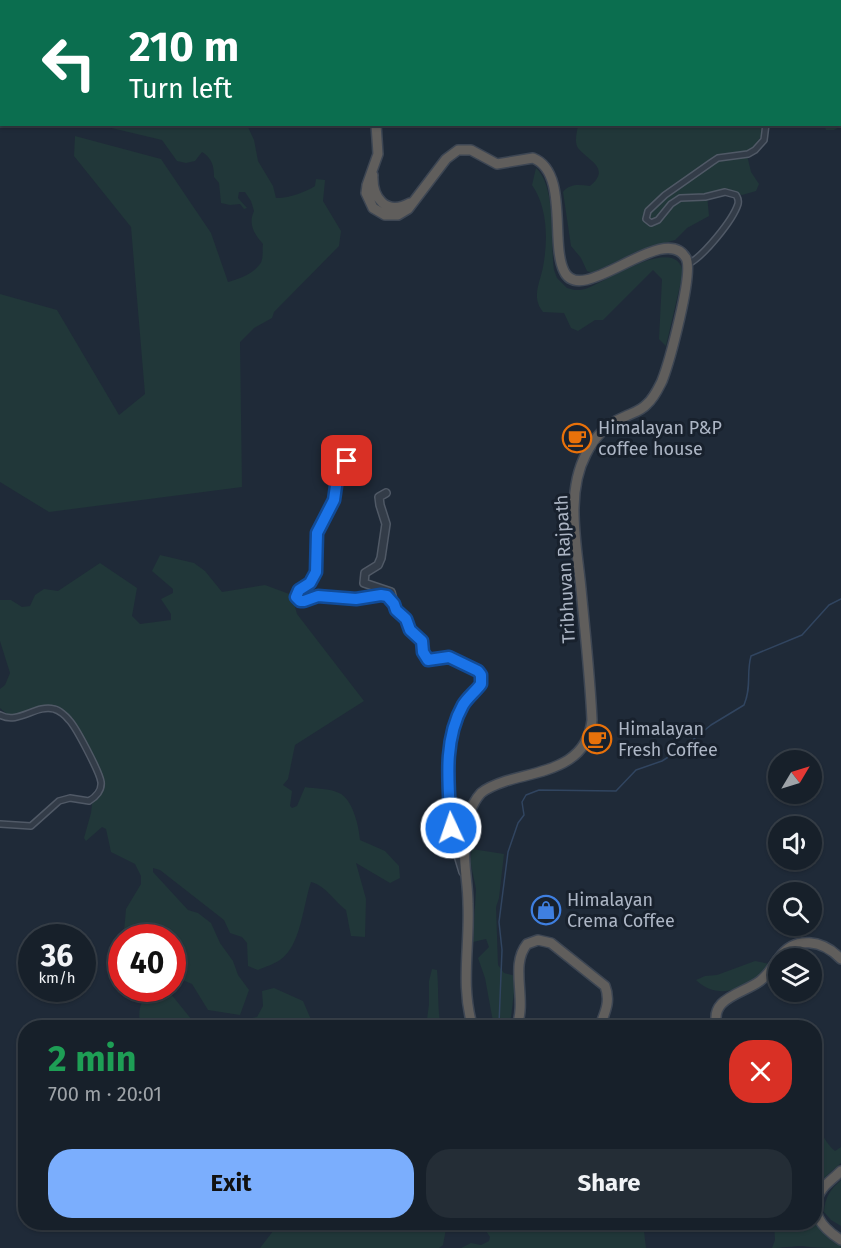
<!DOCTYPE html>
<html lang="en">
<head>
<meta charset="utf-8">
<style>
	:root { --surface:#17202a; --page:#242d36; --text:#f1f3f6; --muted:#9ea3a8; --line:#363e47; --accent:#7baefd }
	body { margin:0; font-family:"Fira Sans",sans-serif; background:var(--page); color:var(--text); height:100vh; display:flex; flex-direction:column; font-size:22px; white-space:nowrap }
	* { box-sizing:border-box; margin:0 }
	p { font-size:20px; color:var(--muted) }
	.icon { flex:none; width:33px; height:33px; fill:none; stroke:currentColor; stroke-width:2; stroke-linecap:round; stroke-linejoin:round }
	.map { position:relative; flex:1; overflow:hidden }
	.details { position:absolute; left:18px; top:1020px; width:804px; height:210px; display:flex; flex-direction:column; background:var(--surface); border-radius:24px; box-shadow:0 2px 4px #0004,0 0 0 2px var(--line) }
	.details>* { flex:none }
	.banner { position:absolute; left:0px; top:0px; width:842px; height:126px; box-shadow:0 2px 4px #0004,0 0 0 2px var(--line); background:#0b6e4f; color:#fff; overflow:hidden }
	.needle { width:39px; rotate:52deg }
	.controls { position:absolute; left:768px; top:750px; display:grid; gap:12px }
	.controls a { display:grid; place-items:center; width:54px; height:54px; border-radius:50%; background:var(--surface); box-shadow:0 2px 4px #0004,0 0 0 2px var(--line); font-size:30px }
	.speed { position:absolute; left:18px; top:924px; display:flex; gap:12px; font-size:30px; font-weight:700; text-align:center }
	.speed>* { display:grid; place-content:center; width:78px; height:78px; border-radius:50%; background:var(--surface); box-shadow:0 2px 4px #0004,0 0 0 2px var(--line); line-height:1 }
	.speed small { font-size:15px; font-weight:400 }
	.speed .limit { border:9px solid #d22; background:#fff; color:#111 }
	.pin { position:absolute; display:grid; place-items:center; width:51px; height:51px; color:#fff; margin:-26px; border-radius:12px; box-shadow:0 3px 9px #0006 }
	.me { position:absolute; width:66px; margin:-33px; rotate:357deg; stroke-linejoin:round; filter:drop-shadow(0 0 4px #0008) }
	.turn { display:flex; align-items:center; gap:21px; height:126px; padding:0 30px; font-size:27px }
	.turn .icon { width:78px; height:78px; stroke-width:2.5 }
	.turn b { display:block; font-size:42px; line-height:51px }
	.round { display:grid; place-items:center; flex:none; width:63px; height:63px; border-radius:24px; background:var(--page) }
	.overview { display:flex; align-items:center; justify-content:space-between; height:102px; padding:0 30px }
	h1 { font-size:36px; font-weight:700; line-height:45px; color:#1e9e55 }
	.button { display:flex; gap:12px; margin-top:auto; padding:12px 30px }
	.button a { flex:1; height:69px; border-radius:24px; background:var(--accent); color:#111; font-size:24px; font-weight:700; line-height:69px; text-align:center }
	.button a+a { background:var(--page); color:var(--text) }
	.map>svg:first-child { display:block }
	.green { fill:#213739 }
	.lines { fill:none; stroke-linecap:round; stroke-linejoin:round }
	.stream { stroke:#314560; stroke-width:1.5 }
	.minor-casing { stroke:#505966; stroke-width:8 }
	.tertiary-casing { stroke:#505966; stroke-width:10 }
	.trunk-casing { stroke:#3d4653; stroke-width:12 }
	.minor { stroke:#333c48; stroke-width:5 }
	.tertiary { stroke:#333c48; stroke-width:7 }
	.trunk { stroke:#605e5c; stroke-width:9 }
	.route-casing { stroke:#114b97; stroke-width:15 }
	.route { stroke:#1a73e8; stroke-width:10 }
	.labels { text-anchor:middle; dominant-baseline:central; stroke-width:6; stroke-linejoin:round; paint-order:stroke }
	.poi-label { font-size:18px; fill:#adb6c5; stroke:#18212d; text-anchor:start }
	.street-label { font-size:18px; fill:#adb6c5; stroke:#18212d }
</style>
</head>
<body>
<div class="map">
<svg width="841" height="1248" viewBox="0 0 841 1248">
	<rect width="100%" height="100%" fill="#1f2a38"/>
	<path class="green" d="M701,0H841V126L834,130H826L824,125L840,124V2H700Z
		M99,125H247L254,140L258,161L273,186L276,198C286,199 306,192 315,186L316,179L325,180L323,201L341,231L339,246L274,312L272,318L254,328L240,342L242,487L49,512L0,482V294L57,310L119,415L145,394L131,227L74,156L75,136L161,159L211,233L228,282C239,279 253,274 260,264C264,259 262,249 263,244C254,234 248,224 254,211L251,201L245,192H239L238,198L247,208L244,209L240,204L230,205L221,203L219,183L214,177C214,166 212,158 202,152L195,161L186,163L177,161L162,140Z
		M578,125H770L750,151H746L751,172L759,184L756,191L742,195L735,192L707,195L709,216L687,228L675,240L640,250L592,273L587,271L581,258L571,246L563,192C570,183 580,185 590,186C612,168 587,160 578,148C574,142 577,132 578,125Z
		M536,168C557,187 550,243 554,270L557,278L567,288C573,290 579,291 585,289C604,283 678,232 683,273L666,346L659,339L662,279L653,270L603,320H595L578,331L571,328L564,313L543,312C531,297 540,283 543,267C548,241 548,208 532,185Z
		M160,555L194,563L205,571L222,592L265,585L292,595L297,614L364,701L295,745L288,779L283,785L292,791L290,806L292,808L297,806L305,787C315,789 330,788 339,793C353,799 359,827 360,840L385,851L399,866L400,878L390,883L356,863L366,899L365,937L351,936L346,910C334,901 325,885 311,882C303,905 301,946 280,960C274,964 265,967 258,970L248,966L247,943L242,937L230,933L224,920L160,870L153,868V872L188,910L198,913L211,923L220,943L233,961L238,975L249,990L240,1015L208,1010L192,984L173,976L172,938L129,937L124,932L126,909L141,884V876L135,864L111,852L106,829L102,827L86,841L84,838L91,813L92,804L102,792C95,763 82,720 55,705L9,716L0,708V689L5,685L10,673L0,641V600H11L22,607L30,606L35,595L44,589L58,591L100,563L137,588L132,616L140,624L171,620V614L161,599L173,593V589L152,571Z
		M472,849L504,854L499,898L496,907L498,965L504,973L516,976L511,1017L507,1027H494L485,978L478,958L489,947L486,939L473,942L476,889L470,860Z
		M755,961L770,964C753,987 719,1003 696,980L705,976L717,975Z
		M432,969L437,970C439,990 437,1008 441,1027H426L429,1004V981Z
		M274,988L303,1001L312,1022L309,1027H141C137,1012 140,1000 151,989H164L171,994L196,1025L229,1022L257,1017L263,1006L262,991Z
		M815,1126C824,1134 825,1143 835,1151L841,1147V1163L825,1177L815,1193Z
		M841,1180V1226L831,1220L824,1212C825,1197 830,1190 841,1180Z
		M815,1219L824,1233L841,1244V1248C828,1248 815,1248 802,1246C796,1246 780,1248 772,1248L775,1240L774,1223L814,1222Z
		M280,1222L320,1223L314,1227L317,1232L334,1223H447L443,1245L439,1248H260Z
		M481,1223H546L553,1227L563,1223H643L646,1248H461L471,1243L481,1245L489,1241L490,1237Z"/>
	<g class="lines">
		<path class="stream" d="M499,1024L502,950L499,922L508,852L518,823L524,815L522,802L526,795L539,790L616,791L636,770L662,761L684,747L711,725L744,705C752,686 746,674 751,656L802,635L829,605L841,599"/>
		<g class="minor-casing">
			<path id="minor" d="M840,69H841
				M688,264C703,257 733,220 738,204C739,199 738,199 736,195L725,192L705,197L680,198L671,204L658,220L651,223L646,219L648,211L665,195L712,162L718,158L748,154L755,150L764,140L766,124
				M0,715C18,725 36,704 54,709C59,710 66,716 69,720C76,727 100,773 101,782C102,790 96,797 89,801L70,798L59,801L31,826L0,824"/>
		</g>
		<g class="tertiary-casing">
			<path id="tertiary" d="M347,461L338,472L333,505L317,533L316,571L310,583L297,592L296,597L300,601H304L318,596L356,599L381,595L387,596L392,602
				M386,493L379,497L380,505L386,524L381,558L378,565L365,573L364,583L391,592L396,610L406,619L410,630L422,641L423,652L428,659L449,657L478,671L481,675V684C475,693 466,698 461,709C439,760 446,821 463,872"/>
		</g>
		<g class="trunk-casing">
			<path id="trunk" d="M245,2L246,0
				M376,124L378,154L367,185L366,193L373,208L385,215H398L408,209L446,159L458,150H471L497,164L533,158C569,172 550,243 564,271C581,309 664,220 686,258C694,273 669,363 662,381C658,389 654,398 647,404C641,411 632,413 624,417C607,424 594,438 586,454C565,494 577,546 581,589C585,632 590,676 592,720C587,767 543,770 506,781C497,784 488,787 481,793C471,804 466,821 465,835C462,859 468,881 468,904C470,945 460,987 473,1028
				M373,175C372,198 386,216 410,203
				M779,958C795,935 823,940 841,959
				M516,1028C528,1000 509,966 527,944L538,940L551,943L605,986C611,1001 605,1013 599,1028
				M718,1028C707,998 743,994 760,981C768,975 773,967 778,959
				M841,1171C835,1177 828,1182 823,1188C806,1210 822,1228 841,1240"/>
		</g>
		<use href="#minor" class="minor"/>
		<use href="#tertiary" class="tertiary"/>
		<use href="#trunk" class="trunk"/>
	</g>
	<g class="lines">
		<g class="route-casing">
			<path id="route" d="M347,461L338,472L334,500L317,533L316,572L310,583L299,590L296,597L300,601H304L318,596L356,599L381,595L387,596L394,604L396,610L406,619L410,630L422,641L423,652L428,660L449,657L478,671L481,675V684C476,691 468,697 463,705C442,742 449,788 451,828"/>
		</g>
		<use href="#route" class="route"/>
	</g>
	<defs>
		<g id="cafe-ring" transform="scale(1.5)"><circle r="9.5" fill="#18212d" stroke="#e8710a" stroke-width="1.5"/><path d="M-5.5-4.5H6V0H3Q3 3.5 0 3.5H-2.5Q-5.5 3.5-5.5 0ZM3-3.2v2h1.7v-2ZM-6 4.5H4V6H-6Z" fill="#e8710a"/></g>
		<g id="shop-ring" transform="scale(1.5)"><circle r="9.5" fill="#18212d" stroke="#3f7fe0" stroke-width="1.5"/><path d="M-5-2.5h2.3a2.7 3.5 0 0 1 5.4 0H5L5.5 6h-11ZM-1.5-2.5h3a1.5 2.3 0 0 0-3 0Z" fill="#3f7fe0"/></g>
	</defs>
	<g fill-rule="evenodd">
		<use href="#cafe-ring" x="577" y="438"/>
		<use href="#cafe-ring" x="597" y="739"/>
		<use href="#shop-ring" x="546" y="910"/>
	</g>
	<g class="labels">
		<g class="poi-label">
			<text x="598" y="428">Himalayan P&amp;P<tspan x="598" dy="21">coffee house</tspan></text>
			<text x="618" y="729">Himalayan<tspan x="618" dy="21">Fresh Coffee</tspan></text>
			<text x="567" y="900">Himalayan<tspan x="567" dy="21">Crema Coffee</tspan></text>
		</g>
		<g class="street-label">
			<text transform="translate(565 569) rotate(-93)">Tribhuvan Rajpath</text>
		</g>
	</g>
</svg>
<div class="controls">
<a><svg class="needle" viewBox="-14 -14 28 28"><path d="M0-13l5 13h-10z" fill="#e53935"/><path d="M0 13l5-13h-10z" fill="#9ea3a8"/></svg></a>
<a><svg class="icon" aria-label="sound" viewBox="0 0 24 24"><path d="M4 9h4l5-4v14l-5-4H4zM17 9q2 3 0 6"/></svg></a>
<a><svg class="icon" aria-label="search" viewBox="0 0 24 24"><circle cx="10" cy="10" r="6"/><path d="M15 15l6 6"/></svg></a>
<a><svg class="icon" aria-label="layers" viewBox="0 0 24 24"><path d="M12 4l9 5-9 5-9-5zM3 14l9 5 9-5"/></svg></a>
</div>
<div class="speed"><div>36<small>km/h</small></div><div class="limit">40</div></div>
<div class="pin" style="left:347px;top:461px;background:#d93025"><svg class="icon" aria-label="arrive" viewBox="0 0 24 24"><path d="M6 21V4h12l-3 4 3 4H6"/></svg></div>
<svg class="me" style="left:451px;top:828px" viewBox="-20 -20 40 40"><circle r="17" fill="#1a73e8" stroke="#fff" stroke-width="3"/><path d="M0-11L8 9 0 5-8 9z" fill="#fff"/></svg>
<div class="banner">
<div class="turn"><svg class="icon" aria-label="left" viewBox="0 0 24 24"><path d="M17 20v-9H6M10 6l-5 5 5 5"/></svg><div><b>210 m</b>Turn left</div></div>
</div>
<section class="details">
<div class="overview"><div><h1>2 min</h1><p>700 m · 20:01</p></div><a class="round" style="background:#d93025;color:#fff"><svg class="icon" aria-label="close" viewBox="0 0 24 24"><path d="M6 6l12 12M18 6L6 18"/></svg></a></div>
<div class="button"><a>Exit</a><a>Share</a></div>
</section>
</div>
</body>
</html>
